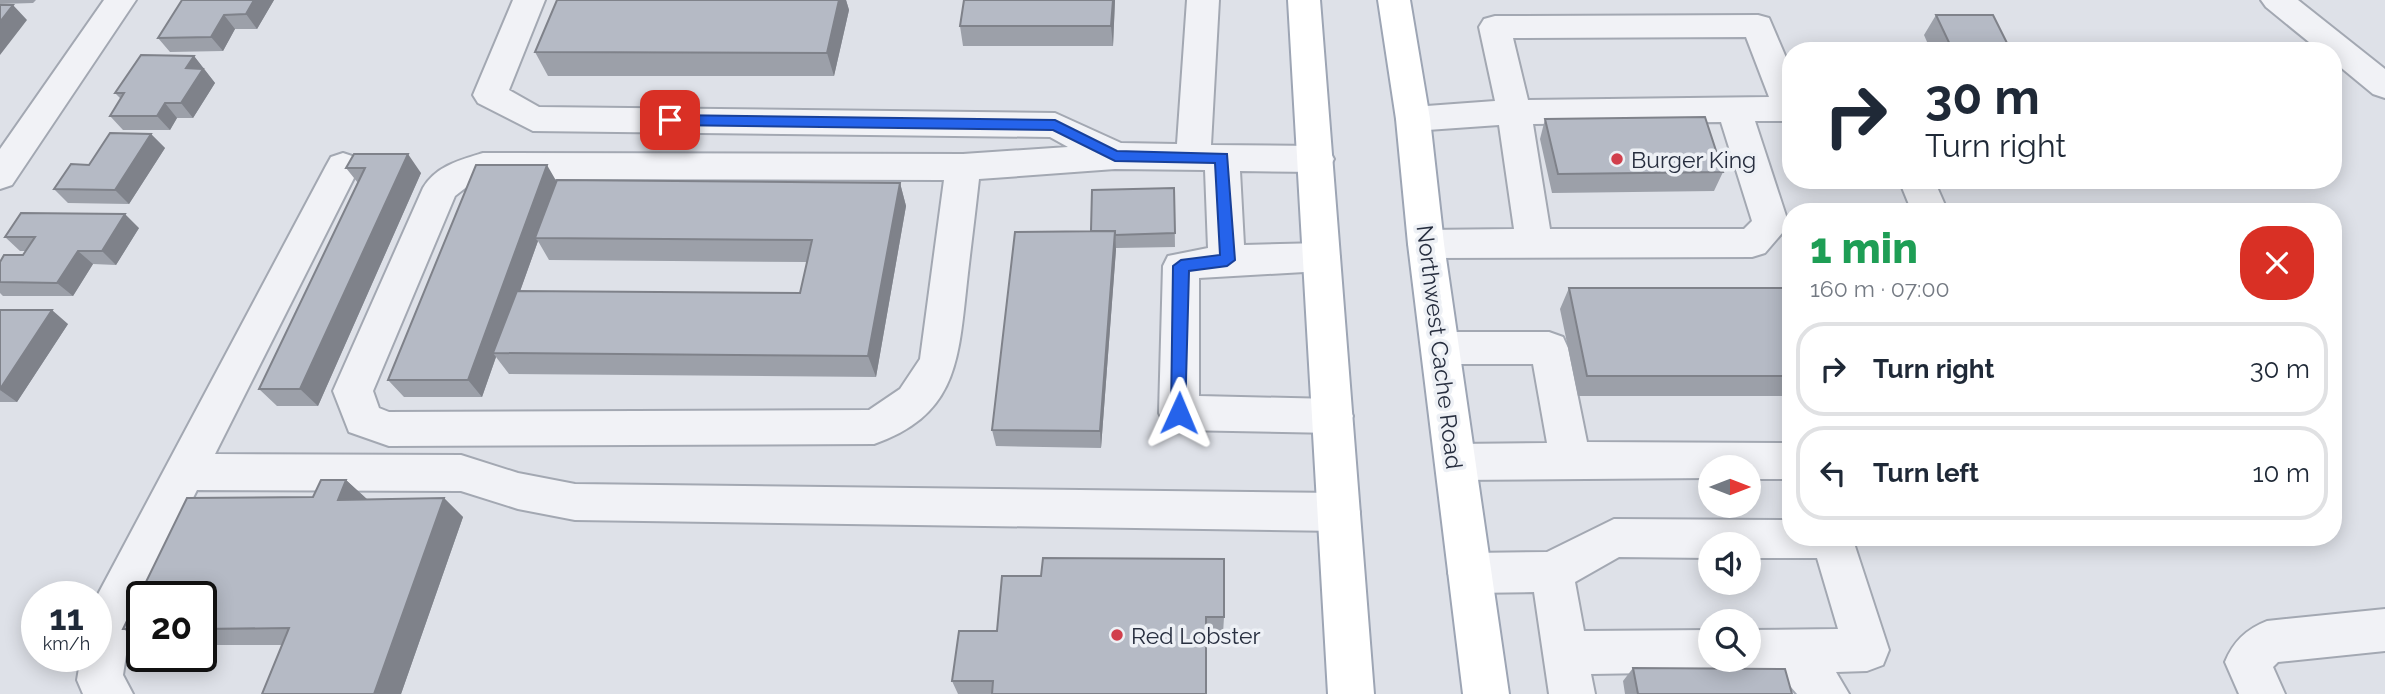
<!DOCTYPE html>
<html lang="en">
<head>
<meta charset="utf-8">
<style>
	:root { --surface:#fff; --page:#f6f6f7; --text:#1f2937; --muted:#747a83; --line:#e0e1e3 }
	body { margin:0; font-family:Raleway,sans-serif; background:var(--page); color:var(--text); height:100vh; display:flex; flex-direction:column; font-size:26px; white-space:nowrap }
	* { box-sizing:border-box; margin:0 }
	p { font-size:23px; color:var(--muted) }
	.icon { flex:none; width:38px; height:38px; fill:none; stroke:currentColor; stroke-width:2; stroke-linecap:round; stroke-linejoin:round }
	.map { position:relative; flex:1; overflow:hidden }
	.drawer { position:absolute; left:1782px; top:203px; width:560px; height:343px; display:flex; flex-direction:column; background:var(--surface); border-radius:28px; box-shadow:0 4px 18px #0003 }
	.drawer>* { flex:none }
	.banner { position:absolute; left:1782px; top:42px; width:560px; height:147px; border-radius:28px; box-shadow:0 4px 18px #0003; background:#fff; color:var(--text); overflow:hidden }
	.needle { width:46px; rotate:90deg }
	.controls { position:absolute; left:1698px; top:455px; display:grid; gap:14px }
	.controls a { display:grid; place-items:center; width:63px; height:63px; border-radius:50%; background:var(--surface); box-shadow:0 4px 18px #0003; font-size:35px }
	.speed { position:absolute; left:21px; top:581px; display:flex; gap:14px; font-size:35px; font-weight:700; text-align:center }
	.speed>* { display:grid; place-content:center; width:91px; height:91px; border-radius:50%; background:var(--surface); box-shadow:0 4px 18px #0003; line-height:1 }
	.speed small { font-size:18px; font-weight:400 }
	.speed .limit { border:4px solid #111; border-radius:10px; background:#fff; color:#111 }
	.pin { position:absolute; display:grid; place-items:center; width:60px; height:60px; color:#fff; margin:-30px; border-radius:14px; box-shadow:0 4px 10px #0006 }
	.me { position:absolute; width:77px; margin:-38px; rotate:1deg; stroke-linejoin:round; filter:drop-shadow(0 0 5px #0008) }
	.turn { display:flex; align-items:center; gap:24px; height:147px; padding:0 28px; font-size:32px }
	.turn .icon { width:91px; height:91px; stroke-width:2.5 }
	.turn b { display:block; font-size:49px; line-height:60px }
	.round { display:grid; place-items:center; flex:none; width:74px; height:74px; border-radius:28px; background:var(--page) }
	.overview { display:flex; align-items:center; justify-content:space-between; height:119px; padding:0 28px }
	h1 { font-size:42px; font-weight:800; line-height:52px; color:#1e9e55 }
	ul { padding:0; list-style:none }
	li { display:flex; align-items:center; gap:21px; height:94px; margin:0 14px 10px; padding:0 14px; border:4px solid var(--line); border-radius:28px }
	li div { flex:1 }
	li b { display:block; font-size:26px }
	li em { font-style:normal }
	.map>svg:first-child { display:block }
	.lines { fill:none; stroke-linecap:round; stroke-linejoin:round }
	.minor-casing { stroke:#a3a8b2; stroke-width:4 }
	.major-casing { stroke:#9da5b4; stroke-width:4 }
	.minor { fill:#f1f2f6; fill-rule:evenodd }
	.major { fill:#fff; fill-rule:evenodd }
	.wall { fill:#9ca0a9; fill-rule:evenodd }
	.shaded-wall { fill:#7f828a }
	.building { fill:#b5bac5; stroke:#7f828a; stroke-width:2 }
	.route { fill:#2563eb; stroke:#184099; stroke-width:2 }
	.poi-dot { fill:#d13f4c; stroke:#edf0f5; stroke-width:2.5 }
	.labels { text-anchor:middle; dominant-baseline:central; stroke-width:7; stroke-linejoin:round; paint-order:stroke }
	.poi-label { font-size:23px; fill:#272e3f; stroke:#edf0f5; text-anchor:start }
	.street-label { font-size:23px; fill:#272e3f; stroke:#edf0f5 }
</style>
</head>
<body>
<div class="map">
<svg width="2385" height="694" viewBox="0 0 2385 694">
	<rect width="100%" height="100%" fill="#dee1e8"/>
	<g class="lines">
		<g class="minor-casing">
			<path id="minor" d="M104,0H136L12,185L0,189V149Z
				M513,0H545L509,90L539,107L1055,113L1121,143L1177,144L1187,0H1219L1211,145L1317,146L1329,150L1334,159L1329,168L1317,172L1240,171L1244,245L1322,243L1335,247L1340,257L1335,267L1322,271L1199,278V396L1333,399L1347,404L1353,416L1347,428L1333,433L1179,430L1165,425L1159,413L1163,266L1168,256L1208,248L1205,170L1115,169L979,179C975,216 970,253 966,291C958,365 954,416 874,444L389,446L349,432L333,391L423,188C436,166 460,160 483,153L963,154L1068,147L1050,137L533,131L478,103L473,95ZM484,179L944,180L920,359L900,389L869,410L389,412L379,408L373,391L455,196L473,182Z
				M2261,0H2298L2385,69V98L2373,94L2333,61V51H2320L2266,7Z
				M1758,15L1769,18L1790,67V121H1755L1789,225L1765,253L1752,257L1426,258L1413,254L1408,244L1413,234L1426,230L1514,229L1499,125L1413,131L1401,128L1396,119L1401,110L1413,107L1495,101L1479,27L1484,19L1495,16ZM1746,37L1769,97L1528,100L1513,38ZM1721,122L1752,221L1744,229H1550L1533,124Z
				M343,153L355,157L360,166L215,454L461,455L518,473L575,484L1339,493L1354,499L1360,512L1354,525L1339,531L575,520L518,509L461,491L197,490L131,621L123,675L133,694H83L77,680L81,656H96V598L326,166L331,157Z
				M1899,180H1934L1948,212H1912Z
				M1440,332H1549L1563,337L1568,348L1587,442L1790,443V479H1748V467H1710V478L1455,480L1441,475L1435,462L1441,449L1455,444L1547,443L1533,364H1440L1426,359L1421,348L1426,337Z
				M1614,519L1790,520V537H1852L1889,650L1883,665L1867,671L1836,672L1849,694H1797L1778,672H1748L1732,666L1729,660H1748V630L1838,629L1817,558H1748V544H1710V558L1619,557L1575,582L1584,631L1710,630V660H1729L1726,666L1710,672L1591,674L1595,694H1549L1534,592L1470,593L1455,587L1448,573L1455,559L1470,553L1547,552Z
				M2385,609V651L2278,662L2273,667L2285,694H2239L2225,662C2233,642 2246,629 2267,621Z"/>
		</g>
		<g class="major-casing">
			<path id="major" d="M1288,0H1320L1374,694H1328Z
				M1378,0H1410L1430,119L1444,244L1509,694H1463L1408,244L1396,119Z"/>
		</g>
		<use href="#minor" class="minor"/>
		<use href="#major" class="major"/>
	</g>
	<path class="wall" d="M0,0H36L33,3L0,4Z
		M182,0H274L257,29H235L223,51L170,52L158,38Z
		M557,0H846L849,10L834,76H548L535,52Z
		M964,0H1115L1113,46H963L960,26Z
		M1936,15L2011,51H1931L1924,35Z
		M194,56L215,83L193,118H177L170,130H123L110,116L121,99L115,93Z
		M1545,119L1723,172L1714,191L1552,193L1540,139Z
		M151,134L165,148L129,204L68,203L54,189L89,165Z
		M354,154L421,173L318,406H277L259,389L358,183L346,168Z
		M557,182L900,183L906,206L876,377L509,374L496,357L482,397H404L388,380ZM538,241L549,260L807,262L800,293L520,291Z
		M1174,188L1175,247L1116,248L1101,448L996,446L992,430L1091,231Z
		M139,228L116,265L93,264L73,296H3L0,293V262L23,255L26,251H20L5,237Z
		M1569,288H1790V396H1578L1560,309Z
		M0,310L68,324L17,402H0Z
		M321,480H346L366,499L444,498L463,517L401,694H262L282,645H201V597H142V640L123,629L187,498L313,497Z
		M1002,576L1224,617L1223,634H1206V694H958L952,681L997,631Z
		M1633,668L1792,694H1625L1623,681Z"/>
	<path class="shaded-wall" d="M254,0H274L257,29L246,14Z
		M839,0H846L849,10L834,76L827,53Z
		M1113,0H1115L1113,46L1111,26Z
		M13,5L27,20L0,55V22Z
		M224,15L235,29L223,51L211,37Z
		M194,56L215,83L193,118L181,103L186,68Z
		M165,103L177,118L170,130L157,116Z
		M151,134L165,148L129,204L115,190Z
		M408,154L421,173L318,406L300,389Z
		M547,165L558,184L535,238L538,241L498,353H493L496,357L482,397L468,380Z
		M900,183L906,206L876,377L868,356Z
		M125,214L139,228L116,265L102,251Z
		M1115,231L1116,250L1101,448L1100,431Z
		M78,251L93,264L73,296L57,283Z
		M52,310L68,324L17,402L0,390Z
		M346,480L367,499L359,518L338,500Z
		M444,498L463,517L401,694H374Z"/>
	<path class="building" d="M182,0H254L246,14L224,15L211,37L158,38Z
		M557,0H839L827,53L535,52Z
		M964,0H1113L1111,26H960Z
		M0,5H13L0,22Z
		M1936,15H1993L2011,51H1953Z
		M141,55L194,56L186,68L203,69L181,103H165L157,116H110L124,93H115Z
		M1705,117L1723,172L1558,174L1545,119Z
		M110,133L151,134L115,190L54,189L71,164L89,165Z
		M354,154H408L300,389H259L365,168H346Z
		M476,165H547L468,380H388Z
		M557,180L900,183L868,356L493,353L517,291L800,293L812,240L535,238Z
		M1174,188L1175,233L1115,235V231H1091L1092,190Z
		M21,213L125,214L102,251H78L57,283L0,282V262L4,255H23L35,237H5Z
		M1115,231L1100,431L992,430L1015,232Z
		M1569,288H1790V376H1587Z
		M0,310H52L0,389Z
		M321,480H346L338,500L444,498L374,694H262L289,628L201,629V597H142V629H123L187,498L313,497Z
		M1043,558L1224,559V617H1206V694H992L993,681H952L959,631H997L1002,576H1041Z
		M1633,668L1785,669L1792,694H1638Z"/>
	<path class="route" d="M670,115L1055,120L1117,151L1227,154L1235,260L1227,266L1189,271L1185,418H1173L1171,413L1173,266L1181,260L1220,255L1215,163L1115,161L1053,130L670,125L663,120Z"/>
	<g class="poi-dot">
		<circle cx="1617" cy="159" r="7"/>
		<circle cx="1117" cy="635" r="7"/>
	</g>
	<g class="labels">
		<g class="poi-label">
			<text x="1631" y="159">Burger King</text>
			<text x="1131" y="635">Red Lobster</text>
		</g>
		<g class="street-label">
			<text transform="translate(1440 347) rotate(83)">Northwest Cache Road</text>
		</g>
	</g>
</svg>
<div class="controls">
<a><svg class="needle" viewBox="-14 -14 28 28"><path d="M0-13l5 13h-10z" fill="#e53935"/><path d="M0 13l5-13h-10z" fill="#747a83"/></svg></a>
<a><svg class="icon" aria-label="sound" viewBox="0 0 24 24"><path d="M4 9h4l5-4v14l-5-4H4zM17 9q2 3 0 6"/></svg></a>
<a><svg class="icon" aria-label="search" viewBox="0 0 24 24"><circle cx="10" cy="10" r="6"/><path d="M15 15l6 6"/></svg></a>
</div>
<div class="speed"><div>11<small>km/h</small></div><div class="limit">20</div></div>
<div class="pin" style="left:670px;top:120px;background:#d93025"><svg class="icon" aria-label="arrive" viewBox="0 0 24 24"><path d="M6 21V4h12l-3 4 3 4H6"/></svg></div>
<svg class="me" style="left:1179px;top:413px" viewBox="-20 -20 40 40"><path d="M0-17L14 15 0 8-14 15z" fill="#2563eb" stroke="#fff" stroke-width="4"/></svg>
<div class="banner">
<div class="turn"><svg class="icon" aria-label="right" viewBox="0 0 24 24"><path d="M7 20v-9h11M14 6l5 5-5 5"/></svg><div><b>30 m</b>Turn right</div></div>
</div>
<section class="drawer">
<div class="overview"><div><h1>1 min</h1><p>160 m · 07:00</p></div><a class="round" style="background:#d93025;color:#fff"><svg class="icon" aria-label="close" viewBox="0 0 24 24"><path d="M6 6l12 12M18 6L6 18"/></svg></a></div>
<ul>
<li><svg class="icon" aria-label="right" viewBox="0 0 24 24"><path d="M7 20v-9h11M14 6l5 5-5 5"/></svg><div><b>Turn right</b></div><em>30 m</em></li>
<li><svg class="icon" aria-label="left" viewBox="0 0 24 24"><path d="M17 20v-9H6M10 6l-5 5 5 5"/></svg><div><b>Turn left</b></div><em>10 m</em></li>
</ul>
</section>
</div>
</body>
</html>
